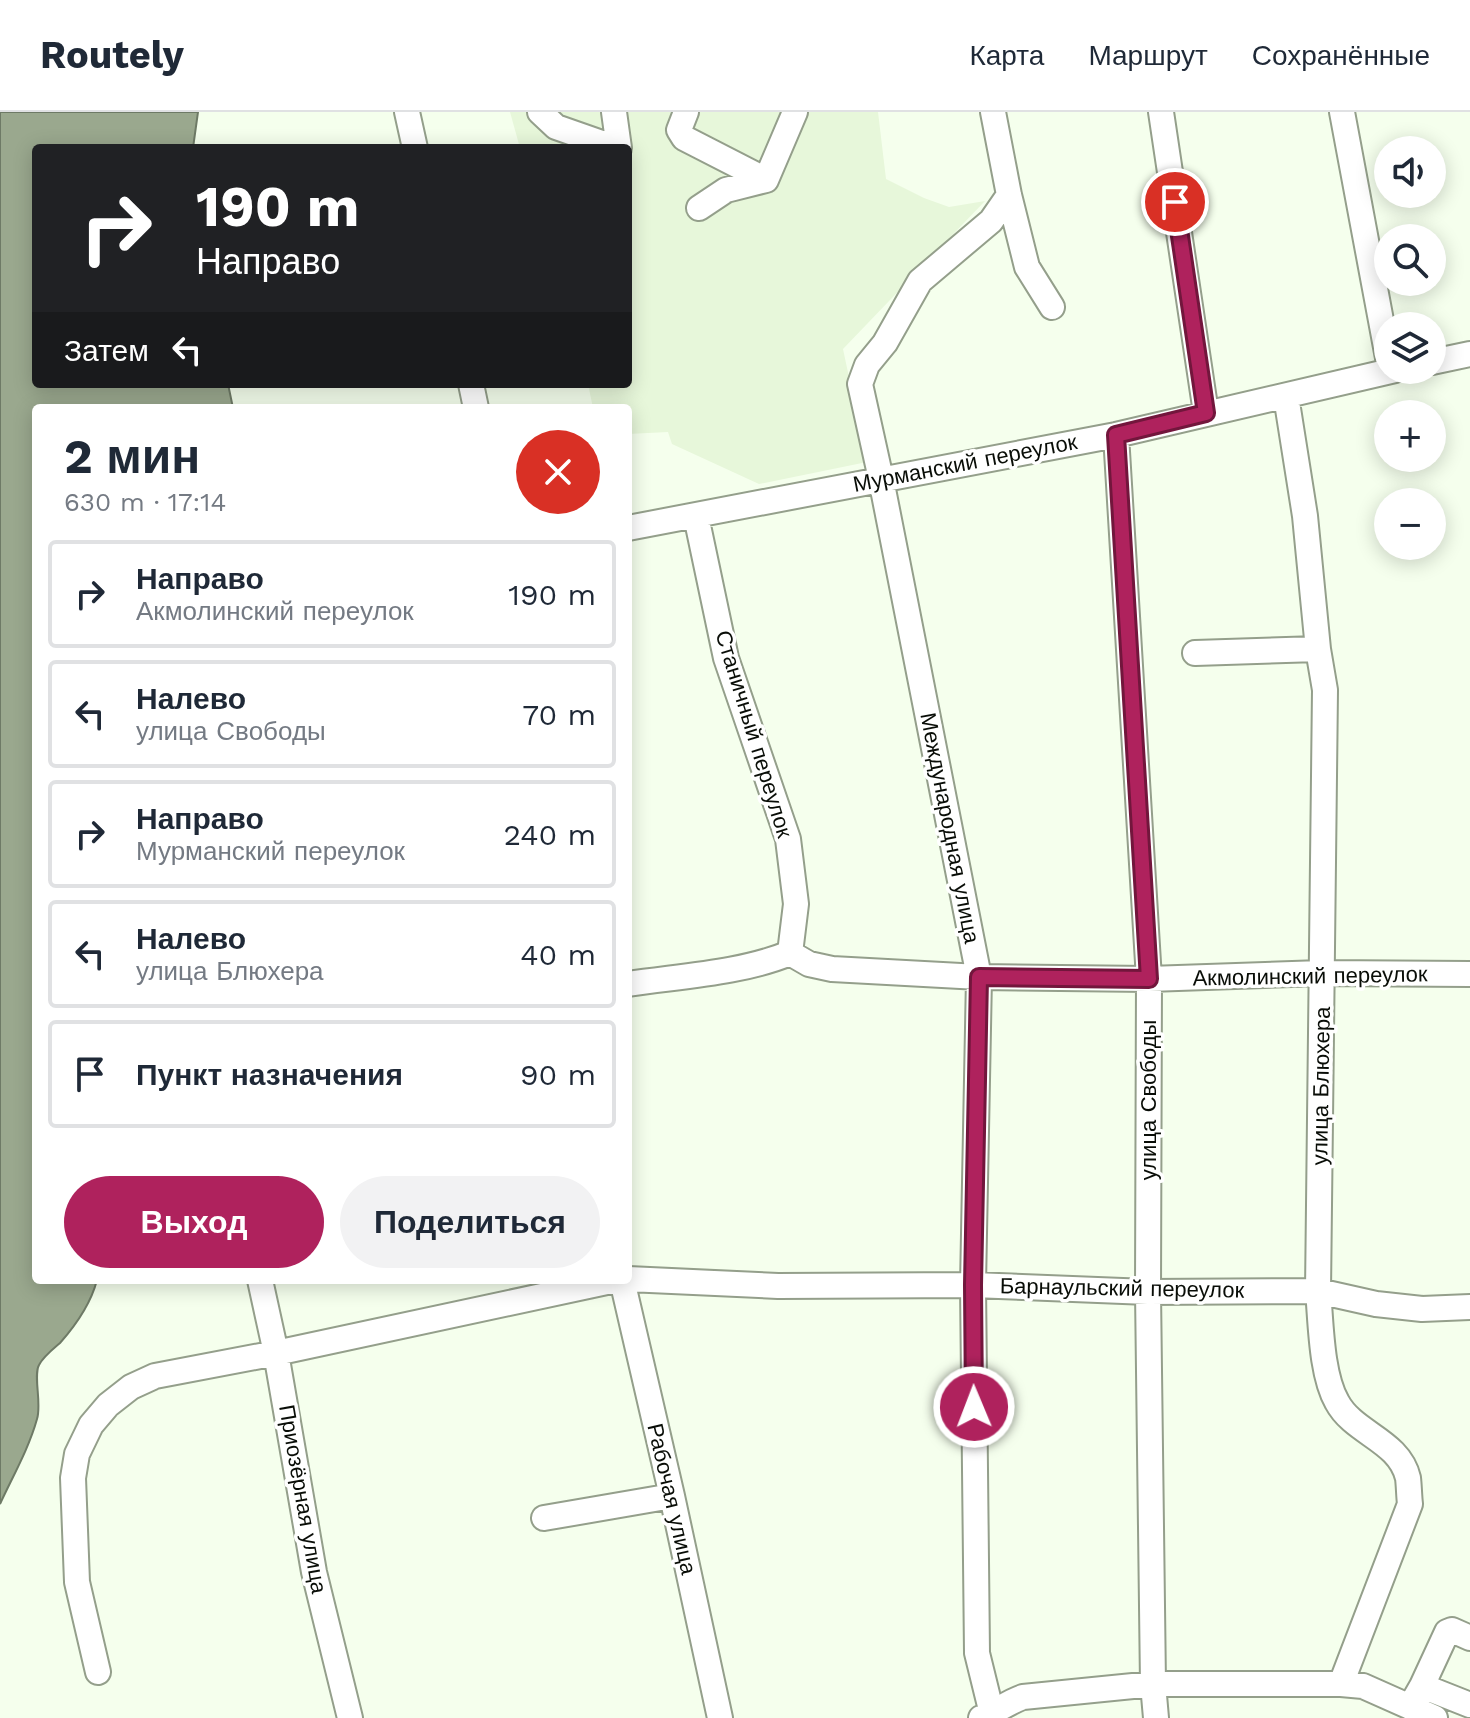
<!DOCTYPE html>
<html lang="ru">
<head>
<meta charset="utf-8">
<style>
	:root { --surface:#fff; --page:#f2f2f3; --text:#1f2937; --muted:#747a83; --line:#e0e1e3; --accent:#af225d }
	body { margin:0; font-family:"Work Sans",sans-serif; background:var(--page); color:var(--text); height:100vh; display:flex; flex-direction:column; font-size:30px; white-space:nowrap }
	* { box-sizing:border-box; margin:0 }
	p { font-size:26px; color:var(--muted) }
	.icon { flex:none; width:44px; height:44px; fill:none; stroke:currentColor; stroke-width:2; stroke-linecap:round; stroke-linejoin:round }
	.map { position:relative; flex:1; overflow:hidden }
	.details { position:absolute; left:32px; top:292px; width:600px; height:880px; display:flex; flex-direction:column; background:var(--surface); border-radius:8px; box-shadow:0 4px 20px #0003 }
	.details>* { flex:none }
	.banner { position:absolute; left:32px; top:32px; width:600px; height:244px; border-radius:8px; box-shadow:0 4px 20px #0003; background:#202124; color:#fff; overflow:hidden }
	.buttons { position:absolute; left:1374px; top:24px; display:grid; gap:16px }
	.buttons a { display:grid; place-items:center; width:72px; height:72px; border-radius:50%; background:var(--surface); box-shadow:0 4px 20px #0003; font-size:40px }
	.pin { position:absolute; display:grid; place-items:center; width:68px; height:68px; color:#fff; margin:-34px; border:4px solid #fff; border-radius:50%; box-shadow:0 2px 8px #0007 }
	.me { position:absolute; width:88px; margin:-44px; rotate:359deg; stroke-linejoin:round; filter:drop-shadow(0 0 6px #0008) }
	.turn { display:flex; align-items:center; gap:28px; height:168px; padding:0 32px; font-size:36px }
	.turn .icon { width:104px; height:104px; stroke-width:2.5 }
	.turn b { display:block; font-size:56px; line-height:68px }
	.then { display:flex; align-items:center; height:76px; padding:0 32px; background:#0003; gap:16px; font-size:30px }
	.round { display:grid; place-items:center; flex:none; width:84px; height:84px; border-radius:42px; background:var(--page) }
	.summary { display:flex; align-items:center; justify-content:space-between; height:136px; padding:0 32px }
	h1 { font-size:48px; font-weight:700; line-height:60px }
	.cta { display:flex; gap:16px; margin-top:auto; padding:16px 32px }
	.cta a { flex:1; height:92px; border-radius:48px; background:var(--accent); color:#fff; font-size:32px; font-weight:700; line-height:92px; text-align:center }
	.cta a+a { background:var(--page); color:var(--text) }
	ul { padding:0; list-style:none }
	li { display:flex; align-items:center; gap:24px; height:108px; margin:0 16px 12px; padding:0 16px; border:4px solid var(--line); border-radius:8px }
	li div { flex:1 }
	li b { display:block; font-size:30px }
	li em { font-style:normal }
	header { display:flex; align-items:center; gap:48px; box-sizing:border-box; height:112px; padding:0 40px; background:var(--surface); border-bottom:2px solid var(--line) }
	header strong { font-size:38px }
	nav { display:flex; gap:44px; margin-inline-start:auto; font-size:28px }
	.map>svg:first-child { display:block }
	.built { fill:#e7f7da }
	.water { fill:#9aa88e; stroke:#6e7a66; stroke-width:2 }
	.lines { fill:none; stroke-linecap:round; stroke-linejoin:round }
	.minor-casing { stroke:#949f8b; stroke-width:28 }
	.minor { stroke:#fff; stroke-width:24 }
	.route-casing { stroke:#72163c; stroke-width:20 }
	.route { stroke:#af225d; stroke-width:14 }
	.labels { text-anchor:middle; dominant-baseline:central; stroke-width:7; stroke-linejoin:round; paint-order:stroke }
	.street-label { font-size:22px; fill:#090d07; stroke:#fff }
</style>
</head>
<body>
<header>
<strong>Routely</strong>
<nav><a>Карта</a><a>Маршрут</a><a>Сохранённые</a></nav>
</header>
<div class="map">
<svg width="1470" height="1606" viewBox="0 0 1470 1606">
	<rect width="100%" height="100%" fill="#f5ffed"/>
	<path class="built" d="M510,0H878L886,67L924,86L949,95L985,89L843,237L867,350L759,372L672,332L668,320L628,322V296H593L588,272H628V36H520Z"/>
	<path class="water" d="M0,0H198L193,36H36V272H228L233,296H36V1168H97C91,1191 76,1213 60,1231C53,1237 43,1245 39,1253C33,1264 42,1291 37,1307C29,1336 13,1364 0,1392Z"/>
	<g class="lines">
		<g class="minor-casing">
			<path id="minor" d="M407,0L415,36
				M540,0L556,15L616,36
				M614,0L619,36
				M686,0L679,18L684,26L766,68
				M993,0L1009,83L1027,155L1052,195
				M1161,0L1206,301
				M1342,0L1388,246
				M699,96L726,78L766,68L795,0
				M1432,250L1470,242
				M471,272L476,296
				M1286,284L1305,404L1318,537L1325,578L1318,1179C1321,1211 1321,1262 1337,1290C1354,1322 1399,1328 1408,1366C1409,1374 1409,1384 1410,1392L1341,1572
				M1116,323L1149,867L1148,1180L1153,1572L1156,1606
				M696,404L726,546L788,727L796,792L790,841
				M628,416L1116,323L1395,258
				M1195,541L1318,537
				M790,841L809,852L832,857L979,865L1149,867L1322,861L1470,862
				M628,872C680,864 742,861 790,841
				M628,1167L778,1174L973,1173L1148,1180L1318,1179L1376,1192L1422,1197L1470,1195
				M260,1168L276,1241L314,1460L350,1606
				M622,1168L672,1384L720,1606
				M544,1406L672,1384
				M98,1560L77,1470L73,1366L77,1342L91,1313L108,1293L131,1275L155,1264L276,1241L616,1168
				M1422,1574L1470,1593
				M1410,1595L1422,1574L1447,1520L1452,1518L1470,1526
				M992,1602L977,1541L973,1173L979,865L881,367L860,272L867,253L885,231L920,169L991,109L1009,83
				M981,1606C996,1600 1008,1590 1023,1585L1153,1572H1341L1363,1574L1435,1606"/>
		</g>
		<use href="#minor" class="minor"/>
	</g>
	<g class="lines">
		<g class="route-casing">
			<path id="route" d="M974,1295L973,1173L979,865L1149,867L1116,323L1206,301L1175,90"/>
		</g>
		<use href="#route" class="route"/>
	</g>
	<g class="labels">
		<g class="street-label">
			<text transform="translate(965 351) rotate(-11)">Мурманский переулок</text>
			<text transform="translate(754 622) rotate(73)">Станичный переулок</text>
			<text transform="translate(950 716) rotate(79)">Международная улица</text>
			<text transform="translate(1310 864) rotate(-1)">Акмолинский переулок</text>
			<text transform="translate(1321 974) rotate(-89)">улица Блюхера</text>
			<text transform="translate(1148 988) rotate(-90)">улица Свободы</text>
			<text transform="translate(1122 1176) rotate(1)">Барнаульский переулок</text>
			<text transform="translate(303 1387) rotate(80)">Приозёрная улица</text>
			<text transform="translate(672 1387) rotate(77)">Рабочая улица</text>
		</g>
	</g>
</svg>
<div class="buttons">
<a><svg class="icon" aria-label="sound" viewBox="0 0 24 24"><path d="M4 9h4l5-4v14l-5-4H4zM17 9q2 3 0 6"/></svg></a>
<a><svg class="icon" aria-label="search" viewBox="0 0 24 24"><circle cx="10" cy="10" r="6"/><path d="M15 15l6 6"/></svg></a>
<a><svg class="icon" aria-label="layers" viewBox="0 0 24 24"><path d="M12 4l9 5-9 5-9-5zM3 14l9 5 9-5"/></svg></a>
<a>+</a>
<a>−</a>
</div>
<div class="pin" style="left:1175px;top:90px;background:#d93025"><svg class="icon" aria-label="arrive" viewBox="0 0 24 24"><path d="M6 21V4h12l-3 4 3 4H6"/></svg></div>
<svg class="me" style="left:974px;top:1295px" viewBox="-20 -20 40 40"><circle r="17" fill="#af225d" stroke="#fff" stroke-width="3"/><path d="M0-11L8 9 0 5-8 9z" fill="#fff"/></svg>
<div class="banner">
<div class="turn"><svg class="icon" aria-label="right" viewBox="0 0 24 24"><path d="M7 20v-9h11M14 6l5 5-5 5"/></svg><div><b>190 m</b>Направо</div></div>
<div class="then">Затем<svg class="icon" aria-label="left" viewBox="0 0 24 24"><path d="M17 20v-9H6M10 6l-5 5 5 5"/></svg></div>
</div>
<section class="details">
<div class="summary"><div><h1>2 мин</h1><p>630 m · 17:14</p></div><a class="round" style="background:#d93025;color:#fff"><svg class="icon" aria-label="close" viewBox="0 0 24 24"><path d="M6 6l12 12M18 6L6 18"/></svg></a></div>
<ul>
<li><svg class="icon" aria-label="right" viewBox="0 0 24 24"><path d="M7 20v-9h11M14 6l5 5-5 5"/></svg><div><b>Направо</b><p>Акмолинский переулок</p></div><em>190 m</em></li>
<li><svg class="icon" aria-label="left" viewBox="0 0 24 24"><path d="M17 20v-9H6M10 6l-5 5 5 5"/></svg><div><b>Налево</b><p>улица Свободы</p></div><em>70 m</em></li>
<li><svg class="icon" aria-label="right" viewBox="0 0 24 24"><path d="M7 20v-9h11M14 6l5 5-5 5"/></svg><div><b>Направо</b><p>Мурманский переулок</p></div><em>240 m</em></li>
<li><svg class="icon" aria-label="left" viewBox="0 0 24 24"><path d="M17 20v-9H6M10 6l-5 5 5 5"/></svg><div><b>Налево</b><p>улица Блюхера</p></div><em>40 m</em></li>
<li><svg class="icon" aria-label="arrive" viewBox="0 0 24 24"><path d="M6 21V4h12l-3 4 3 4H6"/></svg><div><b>Пункт назначения</b></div><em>90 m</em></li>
</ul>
<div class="cta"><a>Выход</a><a>Поделиться</a></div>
</section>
</div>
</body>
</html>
